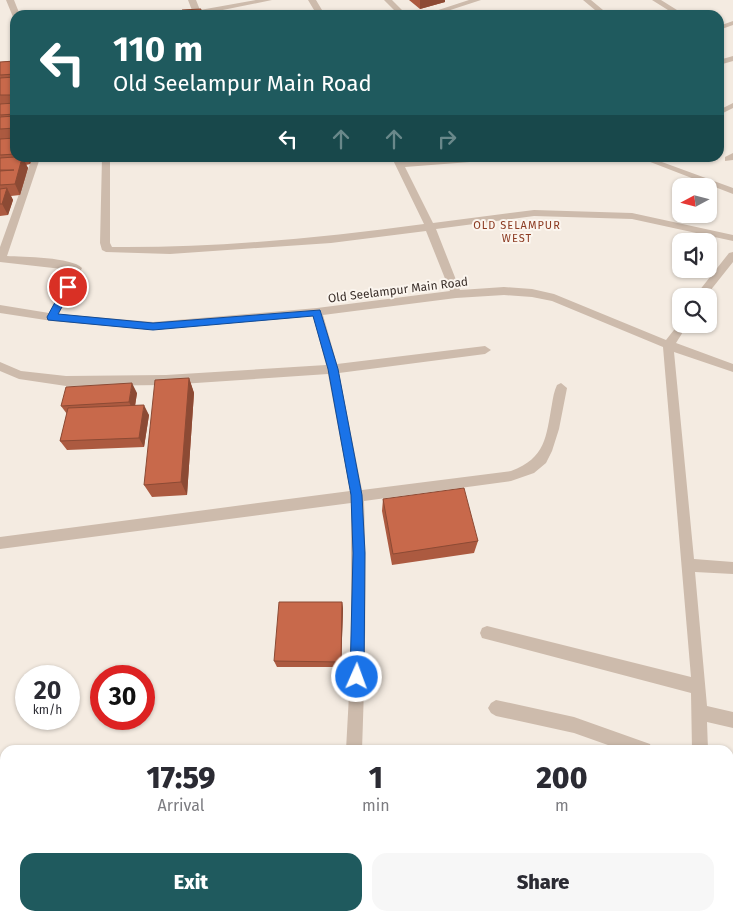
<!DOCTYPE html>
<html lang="en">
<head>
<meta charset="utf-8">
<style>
	:root { --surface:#fff; --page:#f7f7f7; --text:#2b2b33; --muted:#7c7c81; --accent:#1f5a5e }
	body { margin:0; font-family:"Fira Sans",sans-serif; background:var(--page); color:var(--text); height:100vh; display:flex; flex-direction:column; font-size:19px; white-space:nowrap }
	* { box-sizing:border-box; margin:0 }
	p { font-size:16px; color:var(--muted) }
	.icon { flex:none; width:28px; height:28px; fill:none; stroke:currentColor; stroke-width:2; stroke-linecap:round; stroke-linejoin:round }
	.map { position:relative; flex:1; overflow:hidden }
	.drawer { position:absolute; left:0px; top:745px; width:734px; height:176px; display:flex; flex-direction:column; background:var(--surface); border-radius:15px 15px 0 0; box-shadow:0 1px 4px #0004 }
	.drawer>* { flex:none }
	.guide { position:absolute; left:10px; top:10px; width:714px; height:152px; border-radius:15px; box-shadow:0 1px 4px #0004; background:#1f5a5e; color:#fff; overflow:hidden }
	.needle { width:32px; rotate:263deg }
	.buttons { position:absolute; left:672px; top:178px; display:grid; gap:10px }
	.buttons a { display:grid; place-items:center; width:45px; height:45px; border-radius:10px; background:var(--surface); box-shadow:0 1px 4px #0004; font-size:25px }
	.speed { position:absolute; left:15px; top:665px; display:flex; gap:10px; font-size:25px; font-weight:700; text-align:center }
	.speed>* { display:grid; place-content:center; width:65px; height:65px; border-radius:50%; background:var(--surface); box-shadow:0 1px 4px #0004; line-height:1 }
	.speed small { font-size:12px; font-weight:400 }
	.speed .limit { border:8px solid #d22; background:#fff; color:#111 }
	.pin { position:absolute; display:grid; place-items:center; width:42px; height:42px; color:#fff; margin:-21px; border:2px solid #fff; border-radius:50%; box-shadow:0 1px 5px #0007 }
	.me { position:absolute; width:55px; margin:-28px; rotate:2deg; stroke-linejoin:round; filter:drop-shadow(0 0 4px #0008) }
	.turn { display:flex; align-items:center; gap:18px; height:105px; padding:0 20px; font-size:22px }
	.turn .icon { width:65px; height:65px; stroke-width:2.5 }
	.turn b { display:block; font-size:35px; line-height:42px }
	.lanes { display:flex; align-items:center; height:48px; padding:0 20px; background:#0003; justify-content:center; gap:25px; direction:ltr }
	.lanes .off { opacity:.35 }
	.eta { display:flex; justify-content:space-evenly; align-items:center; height:85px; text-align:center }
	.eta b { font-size:30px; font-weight:800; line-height:35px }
	.button { display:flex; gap:10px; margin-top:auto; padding:10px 20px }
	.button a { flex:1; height:58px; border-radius:15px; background:var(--accent); color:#fff; font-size:20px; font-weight:800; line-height:58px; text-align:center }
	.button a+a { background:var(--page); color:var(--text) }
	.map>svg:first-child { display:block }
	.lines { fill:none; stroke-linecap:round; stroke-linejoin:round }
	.street { fill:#cdbbac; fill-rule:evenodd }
	.wall { fill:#ac5a40 }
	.shaded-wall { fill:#8c4a34 }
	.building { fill:#c8694b; stroke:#8c4a34 }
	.route { fill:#1a73e8; stroke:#114b97 }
	.labels { text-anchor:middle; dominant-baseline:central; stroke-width:4; stroke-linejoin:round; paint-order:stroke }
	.far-neighbourhood-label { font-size:11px; letter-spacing:1px; fill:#8c3b22; stroke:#fbf5ee }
	.street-label { font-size:12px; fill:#3b302b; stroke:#fbf5ee }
</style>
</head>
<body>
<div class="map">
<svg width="733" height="921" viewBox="0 0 733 921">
	<rect width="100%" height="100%" fill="#f4ebe1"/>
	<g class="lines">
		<path class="street" d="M6,0H14L20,15L13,17Z
			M188,0H196L200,10L256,0H272L198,15L193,13Z
			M308,0H316L325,15H317Z
			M384,0H392L407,15H399Z
			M469,0H481L435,15H423Z
			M583,0H591L609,15H601Z
			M652,0H661L685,15H676Z
			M733,21V25L719,30V26Z
			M733,56V61L719,65V60Z
			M733,103V108L719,115V110Z
			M733,153V160L725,161V157Z
			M32,158H40L7,256C23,257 72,257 82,268L59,314L153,322L317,308L450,291L426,231L331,243L170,254L106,252L102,250L100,243L102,158H110V243L112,247C216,248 320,238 424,224L392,158H400L402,162L457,158H487L483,161L405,167L433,223L534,210L632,213L733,235V241L632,219L534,216L436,229L460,290L504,287L532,289L554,294L666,340L681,321V324H688L676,343L733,364V372L674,352L694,559L733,562V574L695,572L707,706L733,712V728L707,722L708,750H692L691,693L482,638L480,633L482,628L487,626L691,677L663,347L552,301L532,297L504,295L456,298L323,315L337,364L485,346L491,350L485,354L339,373L362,490L511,471C546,458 546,437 552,404C553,398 554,391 557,385L561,383L567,388L559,429L552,451L546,463L534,473L511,481L364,501C367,584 365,667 362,750H346L351,658V503L0,549V537L350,491L328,374L166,385L66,386L19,379L0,371V362L21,371L66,376L166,375L326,365L313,316L153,330L52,321L0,313V305L49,313L71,270L0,262V247Z
			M640,158H651L733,188V194Z
			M733,252V262L706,296H695L729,253Z
			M496,700L574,717L650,744L652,750H622L574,733L496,716L491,713L488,708L491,703Z
			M0,792H5V808H0Z
			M729,863L733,864V882L729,881Z
			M320,916H338L337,921H319Z
			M699,916H717L718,921H700Z"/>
	</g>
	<path class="wall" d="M409,0H445V2L420,9Z
		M15,61V158H32L30,164L26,165L28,168L20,195L11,196L13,200L8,215L0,216V62Z
		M189,378L194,393L187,495L152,497L144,485Z
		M137,393L135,406L149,415L144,447L67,450L60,441L67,414L61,406Z
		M383,499L478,541L474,553L392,565L382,511Z
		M342,602L343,609L341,667H277L274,661Z"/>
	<path class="shaded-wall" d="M420,0H445V2L420,9Z
		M22,158H23L28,168L20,195L15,184Z
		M27,158H32L30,164Z
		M7,188L13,200L8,215L2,204Z
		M189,378L194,393L187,495L181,482Z
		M132,383L137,393L134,412L129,402Z
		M144,405L149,415L144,447L139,438Z
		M342,602L343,609L341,667V662Z"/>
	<path class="building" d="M201,9L200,15H181L182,10Z
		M144,11L143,15H126V12Z
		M15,61V74L0,75V62Z
		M15,77V95H0V78Z
		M15,103V114L0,115V104Z
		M15,116V128L0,129V117Z
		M15,138V154L0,155V139Z
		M15,157V158H22L15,184L0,185V171L14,170H0V158Z
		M7,188L2,204H0V189Z
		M189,378L181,482L144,485L155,380Z
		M132,383L129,402L61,406L66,387Z
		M144,405L139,438L60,441L68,408Z
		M464,488L478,541L393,554L383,499Z
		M279,602H342L341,662L274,661Z"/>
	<path class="route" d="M68,283L73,287L58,314L153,323L320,310L338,369L362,495L365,553L364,677L362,681L357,683L352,681L350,677L353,553L351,495L328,369L313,316L153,330L48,320L47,317L65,284Z"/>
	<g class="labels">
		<g class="far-neighbourhood-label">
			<text x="517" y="225">OLD SELAMPUR<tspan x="517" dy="13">WEST</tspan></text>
		</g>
		<g class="street-label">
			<text transform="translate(398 290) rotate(-7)">Old Seelampur Main Road</text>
		</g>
	</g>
</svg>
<div class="buttons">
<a><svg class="needle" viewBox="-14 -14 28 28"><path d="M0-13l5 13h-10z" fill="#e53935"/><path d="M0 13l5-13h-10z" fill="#7c7c81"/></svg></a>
<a><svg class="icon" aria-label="sound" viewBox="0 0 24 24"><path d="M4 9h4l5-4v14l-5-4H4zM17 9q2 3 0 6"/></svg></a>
<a><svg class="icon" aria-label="search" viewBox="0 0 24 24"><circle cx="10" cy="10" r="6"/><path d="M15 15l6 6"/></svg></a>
</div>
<div class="speed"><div>20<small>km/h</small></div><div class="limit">30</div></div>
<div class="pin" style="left:68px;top:287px;background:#d93025"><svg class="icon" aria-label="arrive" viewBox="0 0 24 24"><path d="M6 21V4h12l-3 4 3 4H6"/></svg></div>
<svg class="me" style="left:357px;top:677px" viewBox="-20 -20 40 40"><circle r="17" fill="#1a73e8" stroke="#fff" stroke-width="3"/><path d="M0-11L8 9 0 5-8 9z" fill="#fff"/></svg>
<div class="guide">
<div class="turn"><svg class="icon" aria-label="left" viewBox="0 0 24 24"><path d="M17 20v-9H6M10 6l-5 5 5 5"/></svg><div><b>110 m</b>Old Seelampur Main Road</div></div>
<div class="lanes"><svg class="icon" aria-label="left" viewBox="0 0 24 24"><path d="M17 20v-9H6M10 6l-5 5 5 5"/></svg><svg class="icon off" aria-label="ahead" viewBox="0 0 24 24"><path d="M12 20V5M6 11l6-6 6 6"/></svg><svg class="icon off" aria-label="ahead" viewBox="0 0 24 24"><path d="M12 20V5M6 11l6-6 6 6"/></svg><svg class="icon off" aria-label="right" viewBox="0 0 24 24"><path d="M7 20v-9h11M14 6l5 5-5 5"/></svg></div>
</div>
<section class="drawer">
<div class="eta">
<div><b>17:59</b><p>Arrival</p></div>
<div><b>1</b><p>min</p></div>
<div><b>200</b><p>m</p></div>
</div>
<div class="button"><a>Exit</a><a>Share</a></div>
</section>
</div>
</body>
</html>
